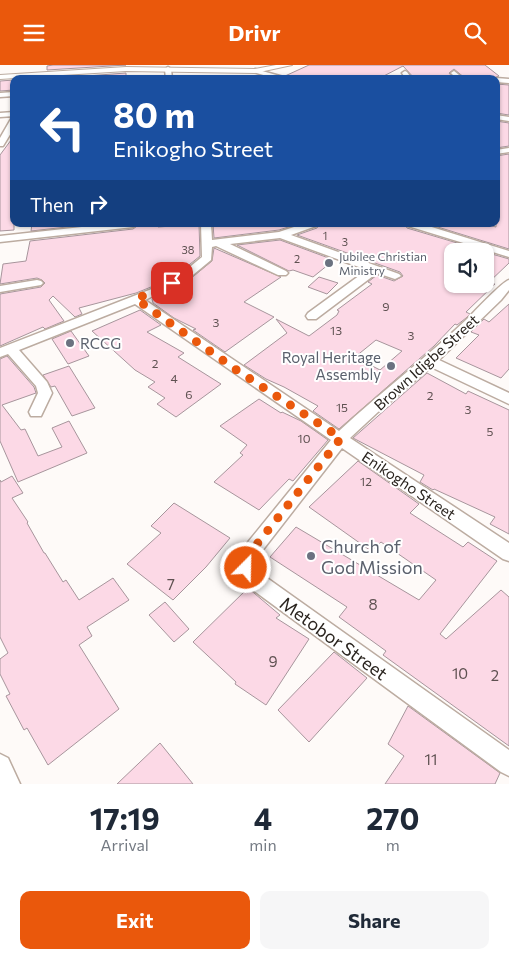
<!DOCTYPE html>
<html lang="en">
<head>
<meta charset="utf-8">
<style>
	:root { --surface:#fff; --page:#f6f6f7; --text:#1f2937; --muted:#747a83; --accent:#ea580c }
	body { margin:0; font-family:Commissioner,sans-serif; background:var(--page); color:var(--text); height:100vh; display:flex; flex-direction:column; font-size:19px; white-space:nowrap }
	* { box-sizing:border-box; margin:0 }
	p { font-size:16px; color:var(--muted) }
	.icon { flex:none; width:28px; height:28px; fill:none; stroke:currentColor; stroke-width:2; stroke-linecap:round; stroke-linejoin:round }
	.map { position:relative; height:719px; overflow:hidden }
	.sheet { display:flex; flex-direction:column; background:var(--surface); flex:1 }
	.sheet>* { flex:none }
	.hud { position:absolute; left:10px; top:10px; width:490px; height:152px; border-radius:10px; box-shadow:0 1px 4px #0004; background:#1a4fa0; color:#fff; overflow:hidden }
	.tools { position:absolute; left:444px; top:178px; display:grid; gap:10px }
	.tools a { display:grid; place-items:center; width:50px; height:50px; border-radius:10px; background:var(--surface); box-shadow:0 1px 4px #0004; font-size:25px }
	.pin { position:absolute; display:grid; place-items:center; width:42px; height:42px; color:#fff; margin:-21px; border-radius:10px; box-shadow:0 2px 8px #0006 }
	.me { position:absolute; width:55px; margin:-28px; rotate:23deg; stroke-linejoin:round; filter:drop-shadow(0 0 4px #0008) }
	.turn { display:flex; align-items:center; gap:18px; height:105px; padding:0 20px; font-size:22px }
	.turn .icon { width:65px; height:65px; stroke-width:2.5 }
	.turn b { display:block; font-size:35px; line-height:42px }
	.then { display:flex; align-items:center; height:48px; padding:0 20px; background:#0003; gap:10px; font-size:19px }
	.eta { display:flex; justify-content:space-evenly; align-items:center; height:85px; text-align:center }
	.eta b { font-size:30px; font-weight:700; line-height:35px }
	.button { display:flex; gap:10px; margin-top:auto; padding:10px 20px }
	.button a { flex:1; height:58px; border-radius:10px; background:var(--accent); color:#fff; font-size:20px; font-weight:700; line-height:58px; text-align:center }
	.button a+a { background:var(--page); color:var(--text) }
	header { display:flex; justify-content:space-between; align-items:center; height:65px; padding:0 20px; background:var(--accent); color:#fff; font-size:22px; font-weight:700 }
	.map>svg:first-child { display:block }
	.building { fill:#fcd9e6; stroke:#a7959c; fill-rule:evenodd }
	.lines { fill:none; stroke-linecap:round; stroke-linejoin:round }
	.minor-casing { stroke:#bcaca1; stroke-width:3 }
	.major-casing { stroke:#bcaca1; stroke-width:2 }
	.minor { fill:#fff; fill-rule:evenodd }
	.major { fill:#fff; fill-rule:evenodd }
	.route { stroke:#ea580c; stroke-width:9; stroke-dasharray:0 16.2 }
	.worship-dot { fill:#6b7280; stroke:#fff; stroke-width:2 }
	.labels { text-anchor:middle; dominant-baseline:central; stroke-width:4; stroke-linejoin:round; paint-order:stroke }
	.far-number-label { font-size:11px; fill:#5e5151 }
	.far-worship-label { font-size:12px; fill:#5b616d; stroke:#fff; text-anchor:start }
	.number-label { font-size:12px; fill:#5e5151 }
	.worship-label { font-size:15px; fill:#5b616d; stroke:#fff; text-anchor:start }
	.street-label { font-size:15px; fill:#2a241f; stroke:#fff }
	.near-number-label { font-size:15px; fill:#5e5151 }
	.near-worship-label { font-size:18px; fill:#5b616d; stroke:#fff; text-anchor:start }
	.near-street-label { font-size:18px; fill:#2a241f; stroke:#fff }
</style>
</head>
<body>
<header><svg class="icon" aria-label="menu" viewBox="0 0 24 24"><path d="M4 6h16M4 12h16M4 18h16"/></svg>Drivr<svg class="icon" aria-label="search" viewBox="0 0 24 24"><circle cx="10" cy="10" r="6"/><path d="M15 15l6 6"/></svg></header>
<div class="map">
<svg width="509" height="719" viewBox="0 0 509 719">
	<rect width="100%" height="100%" fill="#fefaf8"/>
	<path class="building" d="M53,0H126L47,5V1Z
		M309,0H485L499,11L492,14H466L454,4L449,8L454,14H415L403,1L378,14H290L285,11Z
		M126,8V11H114L113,14H46Z
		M14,15V25L0,26V16Z
		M496,19L509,20V50L496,48Z
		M496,56L509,58V81L496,83Z
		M14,71V165L0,166V90Z
		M509,89V184L428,159H484L496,162V91Z
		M32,159H94L31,166Z
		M140,159H157L158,162L199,159L200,191L179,208L156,220L136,228L79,243L82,249L75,252L53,231L49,235L64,256L45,264L43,262L0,281V229L41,222L45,218L42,215L37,213L0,219L3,199L26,196L30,176L133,164Z
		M213,159H298L279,165L214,173Z
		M319,159H405L407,163L484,186H452V219H485V187L509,194V198L487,219H495L466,247L470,249L466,253L457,260L455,259L434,281L339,364L313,346L318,341L284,322L266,314L244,300L287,268L276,254L309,271L337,250L339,246L337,245L372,219L368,217L377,210L394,216L403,211L400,207L297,170L317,163ZM376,275L402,286L380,305L355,292Z
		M280,175L334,195L313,212L293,205L289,206L237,180Z
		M214,183L281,212L244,237L274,252L225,287L193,265L196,264L174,253L153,238L152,234L189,215L212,196Z
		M319,212L338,218L327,229L308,222Z
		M509,239V304L501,313L456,293L479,270L471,267L484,254L489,257Z
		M140,245L161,260L147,267L184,288L178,292L221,319L176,352L157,339L165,333L148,322L155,317L135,305L92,266Z
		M71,266L89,291L68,299L52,274Z
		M7,291L34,322L36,328L2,340L21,365L25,364L38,391L62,382L52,363L69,356L87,388L18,417L0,376V294Z
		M69,301L95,343L72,351L55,321L51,322L43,310Z
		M427,308L466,329L468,326L509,345V469L490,459L495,452L434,424L433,425L420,417L424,410L353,373Z
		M259,334L281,348L282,347L301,356L328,375L293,416L289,414L259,445L214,417L243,390L240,388L247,380L220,361Z
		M358,396L419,439L410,448L463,482L468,477L497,496L440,569L446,574L501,525L509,532V681L383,590L386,586L339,552L347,542L270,492L296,462L419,535L436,515L381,477L371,486L309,442Z
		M12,411L23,428L12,433L28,457L27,458L44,488H45L63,517L66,515L79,535L113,513L129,535L87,562L92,571L79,580L119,644L48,700L27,663L24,665L6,631L10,629L0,609V594L8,588L0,572V415L1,417Z
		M174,438L230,473L206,502L173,535L127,499L161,468L151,461Z
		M248,523L280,550L276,553L309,574L266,640L235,619L236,617L193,577Z
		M165,537L189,564L174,577L149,550Z
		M334,587L367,613L309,677L278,645Z
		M408,641L500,708L495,719H385L404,691L388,679Z
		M160,678L193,719H117Z"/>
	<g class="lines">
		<g class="minor-casing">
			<path id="minor" d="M168,2L171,4L172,14H166L165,4Z
				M255,4L287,13L288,14H277L253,7Z
				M405,6L407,7L412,14H406L402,8Z
				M454,6L464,14H457L451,8Z
				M496,13L509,14V18L496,17V14H494Z
				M14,27V31L0,32V28Z
				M14,47V51L0,52V48Z
				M496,50L509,52V56L496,54Z
				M11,54H14V63L3,81H0V73Z
				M509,83V87L496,89V85Z
				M109,159H138L133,162L0,177V171Z
				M201,159H211L212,175L279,167L303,159H317L316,161L291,170L399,209L401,211L395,214L377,208L316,254H308L306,251L308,248L367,205L280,173L230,179L286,206L288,208L286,210H278L216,181L212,182L211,195L188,214L145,235L339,366C381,327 426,293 467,254C474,247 503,216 509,215V225L501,235L439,295L509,328V339L431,302L378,347L350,373L509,478V496L503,494L342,383L255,495V501L260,508L509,685V711L501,707L246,520C240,509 233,500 240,487L331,375L135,239L19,285L47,317L52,328L41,351H31L29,347L38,328L36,321L8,289L0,292V283L157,222L180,210L202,192Z
				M407,159H422L509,186V192L408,161Z
				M37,215L41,216L43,218L41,220L0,227V221Z
				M0,689L8,693L20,719H0Z"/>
		</g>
		<g class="major-casing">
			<path id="major" d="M276,0H292L255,8L126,6L0,14V10L126,2L255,4Z"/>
		</g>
		<use href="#minor" class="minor"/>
		<use href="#major" class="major"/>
	</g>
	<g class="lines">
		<path class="route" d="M172,218L136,234L238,306L341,373L246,493V503"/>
	</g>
	<g class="worship-dot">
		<circle cx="329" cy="198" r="5"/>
		<circle cx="70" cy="278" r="5"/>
		<circle cx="391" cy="301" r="5"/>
		<circle cx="311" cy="491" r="5"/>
	</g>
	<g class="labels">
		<g class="far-number-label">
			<text x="325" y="170">1</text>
			<text x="345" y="176">3</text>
			<text x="188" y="184">38</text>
			<text x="297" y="193">2</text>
		</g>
		<g class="far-worship-label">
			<text x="339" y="191">Jubilee Christian<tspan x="339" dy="14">Ministry</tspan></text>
		</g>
		<g class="number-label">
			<text x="386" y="241">9</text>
			<text x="216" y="257">3</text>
			<text x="336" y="265">13</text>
			<text x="411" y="270">3</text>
			<text x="155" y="298">2</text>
			<text x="174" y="313">4</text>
			<text x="189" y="329">6</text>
			<text x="430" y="330">2</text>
			<text x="342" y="342">15</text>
			<text x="468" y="344">3</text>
			<text x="490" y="366">5</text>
			<text x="304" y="373">10</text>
			<text x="366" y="416">12</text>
		</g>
		<g class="worship-label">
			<text x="80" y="278">RCCG</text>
			<text x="381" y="292" text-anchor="end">Royal Heritage<tspan x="381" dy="17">Assembly</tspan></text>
		</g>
		<g class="street-label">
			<text transform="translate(426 297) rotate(-42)">Brown Idigbe Street</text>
			<text transform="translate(409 420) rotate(34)">Enikogho Street</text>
		</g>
		<g class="near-number-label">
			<text x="171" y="519">7</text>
			<text x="373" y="539">8</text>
			<text x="273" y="596">9</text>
			<text x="460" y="608">10</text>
			<text x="495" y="610">2</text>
			<text x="431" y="694">11</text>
		</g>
		<g class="near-worship-label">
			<text x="321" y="481">Church of<tspan x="321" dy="21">God Mission</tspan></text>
		</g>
		<g class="near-street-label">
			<text transform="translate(334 573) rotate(36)">Metobor Street</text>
		</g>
	</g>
</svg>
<div class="tools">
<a><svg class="icon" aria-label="sound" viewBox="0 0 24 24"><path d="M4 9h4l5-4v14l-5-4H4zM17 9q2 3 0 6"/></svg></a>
</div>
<div class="pin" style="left:172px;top:218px;background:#d93025"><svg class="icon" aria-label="arrive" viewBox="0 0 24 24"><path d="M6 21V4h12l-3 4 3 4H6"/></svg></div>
<svg class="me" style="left:246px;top:503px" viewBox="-20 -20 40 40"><circle r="17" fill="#ea580c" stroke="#fff" stroke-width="3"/><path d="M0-11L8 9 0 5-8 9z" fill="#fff"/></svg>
<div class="hud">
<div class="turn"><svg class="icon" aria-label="left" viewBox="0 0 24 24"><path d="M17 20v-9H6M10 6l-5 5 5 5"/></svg><div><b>80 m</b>Enikogho Street</div></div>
<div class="then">Then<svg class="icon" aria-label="right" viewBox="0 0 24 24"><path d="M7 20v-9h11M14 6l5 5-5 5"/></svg></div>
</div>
</div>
<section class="sheet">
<div class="eta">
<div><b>17:19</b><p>Arrival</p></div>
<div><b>4</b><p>min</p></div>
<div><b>270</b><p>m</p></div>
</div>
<div class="button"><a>Exit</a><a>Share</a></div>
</section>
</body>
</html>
